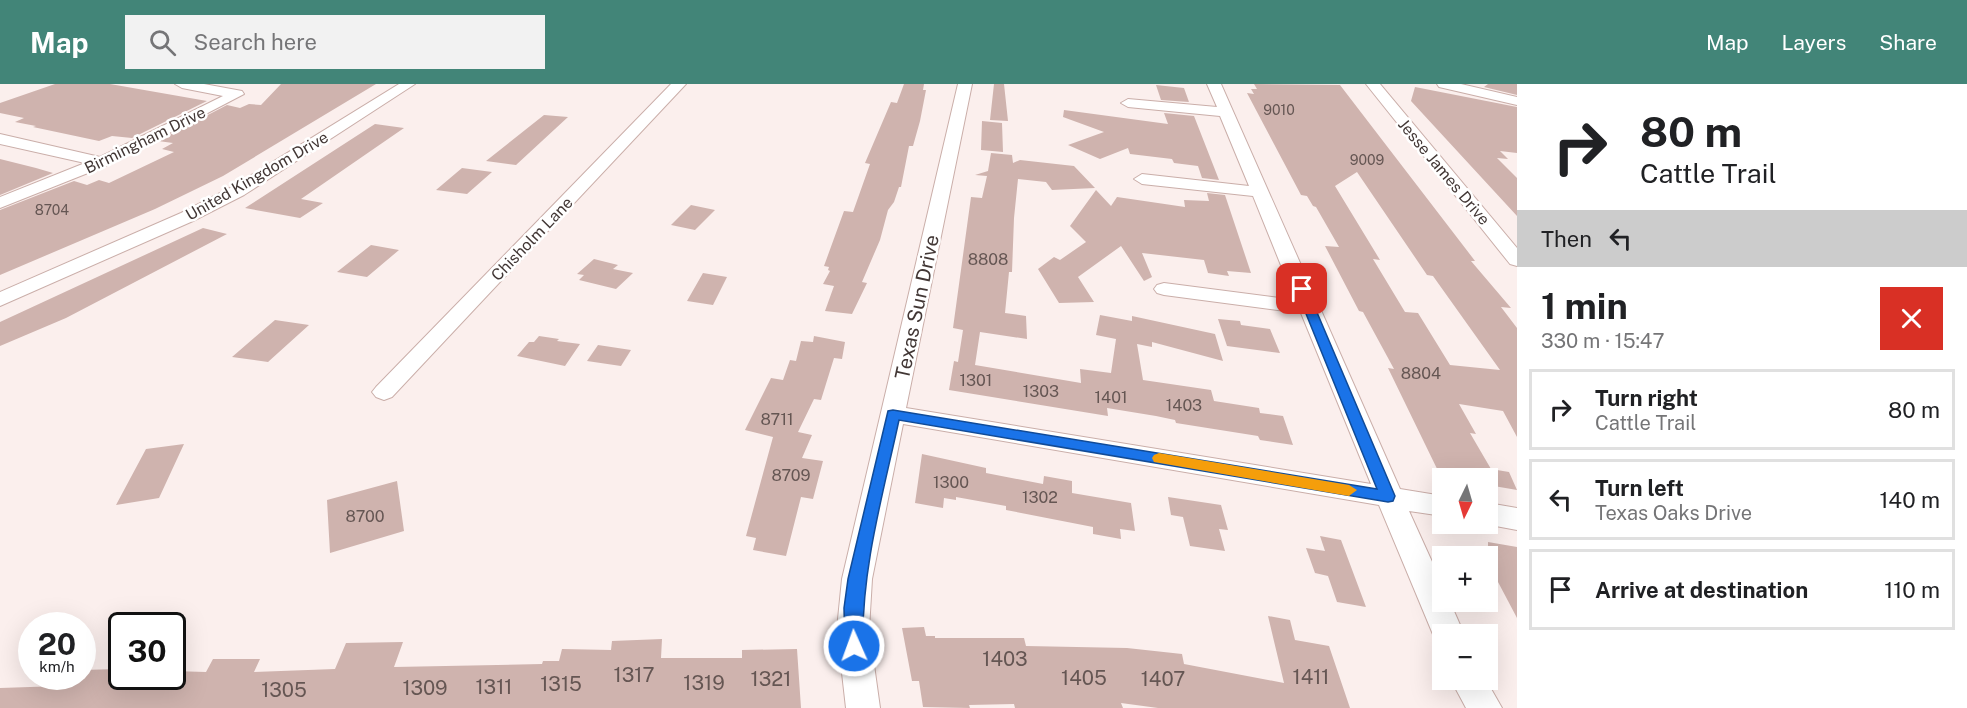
<!DOCTYPE html>
<html lang="en">
<head>
<meta charset="utf-8">
<style>
	:root { --surface:#fff; --page:#f2f2f2; --text:#202124; --muted:#757577; --line:#e0e0e0; --accent:#428578 }
	body { margin:0; font-family:"Public Sans",sans-serif; background:var(--page); color:var(--text); height:100vh; display:flex; flex-direction:column; font-size:22px; white-space:nowrap }
	* { box-sizing:border-box; margin:0 }
	p { font-size:20px; color:var(--muted) }
	.icon { flex:none; width:33px; height:33px; fill:none; stroke:currentColor; stroke-width:2; stroke-linecap:round; stroke-linejoin:round }
	.map { position:relative; flex:1; overflow:hidden }
	.details { display:flex; flex-direction:column; background:var(--surface); width:450px }
	.details>* { flex:none }
	.hud { background:#fff; color:var(--text); overflow:hidden }
	.needle { width:39px; rotate:185deg }
	.controls { position:absolute; left:1432px; top:384px; display:grid; gap:12px }
	.controls a { display:grid; place-items:center; width:66px; height:66px; border-radius:0px; background:var(--surface); box-shadow:0 6px 24px #0002; font-size:30px }
	.speed { position:absolute; left:18px; top:528px; display:flex; gap:12px; font-size:30px; font-weight:700; text-align:center }
	.speed>* { display:grid; place-content:center; width:78px; height:78px; border-radius:50%; background:var(--surface); box-shadow:0 6px 24px #0002; line-height:1 }
	.speed small { font-size:15px; font-weight:400 }
	.speed .limit { border:3px solid #111; border-radius:9px; background:#fff; color:#111 }
	.pin { position:absolute; display:grid; place-items:center; width:51px; height:51px; color:#fff; margin:-26px; border-radius:12px; box-shadow:0 3px 9px #0006 }
	.me { position:absolute; width:66px; margin:-33px; rotate:358deg; stroke-linejoin:round; filter:drop-shadow(0 0 4px #0008) }
	.turn { display:flex; align-items:center; gap:21px; height:126px; padding:0 24px; font-size:27px }
	.turn .icon { width:78px; height:78px; stroke-width:2.5 }
	.turn b { display:block; font-size:42px; line-height:51px }
	.then { display:flex; align-items:center; height:57px; padding:0 24px; background:#0003; gap:12px; font-size:22px }
	.round { display:grid; place-items:center; flex:none; width:63px; height:63px; border-radius:0px; background:var(--page) }
	.summary { display:flex; align-items:center; justify-content:space-between; height:102px; padding:0 24px }
	h1 { font-size:36px; font-weight:700; line-height:45px }
	ul { padding:0; list-style:none }
	li { display:flex; align-items:center; gap:18px; height:81px; margin:0 12px 9px; padding:0 12px; border:3px solid var(--line); border-radius:0px }
	li div { flex:1 }
	li b { display:block; font-size:22px }
	li em { font-style:normal }
	header { display:flex; align-items:center; gap:36px; box-sizing:border-box; height:84px; padding:0 30px; background:var(--accent); color:#fff }
	header strong { font-size:28px }
	nav { display:flex; gap:33px; margin-inline-start:auto; font-size:21px }
	.search { width:420px; height:54px; background:var(--page); display:flex; align-items:center; gap:15px; box-sizing:border-box; padding:0 21px; border-radius:0px; color:var(--muted); font-size:22px }
	main { display:flex; flex:1; min-height:0 }
	.map>svg:first-child { display:block }
	.building { fill:#cfb3ae; fill-rule:evenodd }
	.lines { fill:none; stroke-linecap:round; stroke-linejoin:round }
	.minor-casing { stroke:#caaea9; stroke-width:2 }
	.minor { fill:#fff; fill-rule:evenodd }
	.route { fill:#1a73e8; stroke:#114b97; stroke-width:1.5 }
	.slow { fill:#f59e0b }
	.labels { text-anchor:middle; dominant-baseline:central; stroke-width:5; stroke-linejoin:round; paint-order:stroke }
	.far-number-label { font-size:14px; fill:#655653 }
	.far-street-label { font-size:16px; fill:#423735; stroke:#fff }
	.number-label { font-size:16px; fill:#655653 }
	.street-label { font-size:20px; fill:#423735; stroke:#fff }
	.near-number-label { font-size:20px; fill:#655653 }
</style>
</head>
<body>
<header>
<strong>Map</strong>
<div class="search"><svg class="icon" aria-label="search" viewBox="0 0 24 24"><circle cx="10" cy="10" r="6"/><path d="M15 15l6 6"/></svg>Search here</div>
<nav><a>Map</a><a>Layers</a><a>Share</a></nav>
</header>
<main>
<div class="map">
<svg width="1517" height="624" viewBox="0 0 1517 624">
	<rect width="100%" height="100%" fill="#fbefed"/>
	<path class="building" d="M55,0H110L207,17L132,54L112,52L99,57L33,43L36,42L15,38L24,34L0,29V19Z
		M281,0H376L223,92L155,125L0,191V126L74,97L87,101L99,96L109,99L174,68L162,65L173,59L158,57L227,21L240,24L249,20L261,21Z
		M904,0H924L923,6H926L920,37L913,62H909L901,103H899L894,118L888,126L880,156L862,198L867,199L852,230L825,227L834,202L823,200L830,187L828,186L829,183L824,182L844,127L853,128L870,80L865,79L891,18L897,19Z
		M994,0H1004L1008,37L990,36Z
		M1254,0L1340,1L1472,173L1475,177H1471L1511,224L1501,223L1517,244V353L1503,327L1459,320L1476,350L1470,349L1491,385L1509,388L1517,406L1488,401V394L1441,393L1388,284L1394,285L1363,228L1359,227L1325,162L1339,163L1316,123L1313,122L1307,112L1301,111L1247,9L1254,10L1251,5H1257ZM1357,88L1427,191L1433,192L1500,286L1450,281L1418,229L1405,228L1373,175L1380,176L1335,102Z
		M1488,0H1517V11L1484,3Z
		M1156,1L1184,4L1189,18L1161,16Z
		M1415,3L1517,23V69L1500,67L1508,75L1497,74L1517,94V132L1411,17Z
		M1064,26L1168,40L1164,29L1194,32L1219,96L1202,94L1198,82L1174,79L1172,75L1130,70L1128,64L1100,75L1068,61L1104,48L1063,33Z
		M544,31L568,33L516,81L486,77Z
		M982,37L1002,39L1003,68L981,66Z
		M375,40L404,44L301,115L323,119L300,134L245,124Z
		M991,69L1012,71L1013,79L1020,76L1074,82L1095,104L1052,106L1046,98L1018,95L1014,134L1012,188H1009L1005,229L1026,232L1027,255L980,248L975,281L1081,299L1080,285L1111,289L1116,255L1096,251L1100,231L1132,237V232L1215,250L1223,277L1152,258V263L1137,260L1143,296L1211,306L1214,317L1259,324L1260,329L1283,332L1293,361L1260,356L1258,352L1176,339L1175,336L1156,332L1107,324L1108,332L949,306L954,277L958,278L963,246L953,244L971,113L982,114L987,92L975,91L988,87Z
		M0,75L36,84L53,89L0,111Z
		M462,84L492,88L467,110L436,106Z
		M1096,106L1111,122L1117,113L1185,123L1184,116L1209,117L1207,109L1225,111L1251,189L1227,187L1229,192L1208,189L1204,176L1142,169L1152,193L1144,197L1121,162L1078,193L1094,218L1059,219L1038,185L1054,173L1060,176L1086,158L1070,142Z
		M691,121L715,126L695,146L671,141Z
		M203,144L227,150L66,234L0,262V238Z
		M371,161L399,166L367,193L337,188Z
		M594,175L618,181L613,185L633,189L616,205L579,196L584,191L577,190Z
		M703,189L727,193L713,221L687,217Z
		M1218,235L1240,237L1241,241L1270,245L1280,269L1227,262Z
		M275,236L309,241L268,278L232,273Z
		M539,252L559,255L557,257L580,260L565,282L517,272L529,258H534Z
		M814,252L845,258L842,275L834,274L821,316L814,315L798,348L812,351L802,374L823,377L813,415L801,413L786,472L753,466L756,454L746,452L773,353L745,346L771,294L783,296L790,276L796,277L801,257L813,258Z
		M598,261L631,266L621,282L587,277Z
		M184,360L159,414L116,421L146,365Z
		M922,370L986,384V389L1043,400L1044,392L1072,397V409L1131,419L1135,447L1120,445L1121,455L1093,450V443L1006,426V422L956,413V416L944,414L943,424L915,419Z
		M397,397L404,447L330,469L327,416Z
		M1168,413L1221,421L1228,446L1219,445L1225,467L1190,462L1183,433L1171,431Z
		M1320,452L1341,456L1366,523L1337,518L1328,492L1315,489L1306,464L1325,467Z
		M1488,458L1517,463V534L1498,498L1493,497L1488,488Z
		M1268,532L1290,536L1295,556L1329,562L1350,624H1158L1121,619L1123,624H1015L1014,620L969,621L970,624L923,623L919,597H912L902,544L924,543L926,552H935V554H1024L1026,562L1127,564L1182,570L1184,580L1284,599Z
		M662,555L661,574H742V566L797,565L801,624H0V604L60,602L66,592H82V586L119,585L115,592H172V587L206,588L213,575H260L254,588L335,585L346,559L403,558L394,583L542,580L543,577H559L562,565L611,566L612,557Z"/>
	<g class="lines">
		<g class="minor-casing">
			<path id="minor" d="M175,0H204L242,7L244,10L108,81L0,124V113L85,79L0,60V50L100,73L223,12L182,4Z
				M399,0H415L244,111L193,137L0,222V208L181,129L232,103Z
				M671,0H686L392,313L384,316L376,313L372,308L376,303Z
				M958,0H972L906,324L1371,400L1301,229L1164,211L1157,209L1154,205L1157,201L1164,199L1295,216L1253,112L1142,100L1134,95L1142,90L1249,102L1220,32L1128,23L1121,19L1128,15L1217,23L1207,0H1221L1400,405L1443,412V432L1409,427L1443,502V518H1450L1464,550H1443V562L1437,560L1379,421L903,340L872,495L869,545L880,624H846L837,545L842,495Z
				M1366,0H1380L1517,164V182L1510,180Z
				M1437,0H1461L1517,13V21L1439,3Z
				M1488,419L1517,424V446L1485,440H1488Z
				M1451,596H1486L1502,624H1466Z"/>
		</g>
		<use href="#minor" class="minor"/>
	</g>
	<path class="route" d="M1302,201L1307,205L1395,412L1393,417L1388,418L899,336C883,410 861,486 863,562L860,568L854,570L847,568L845,562L844,524L848,495L888,327L893,326L1377,405L1296,205Z"/>
	<path class="slow" d="M1159,369L1349,401L1357,406L1349,412L1154,378L1152,374L1154,371Z"/>
	<g class="labels">
		<g class="far-number-label">
			<text x="1279" y="26">9010</text>
			<text x="1367" y="76">9009</text>
			<text x="52" y="126">8704</text>
		</g>
		<g class="far-street-label">
			<text transform="translate(145 56) rotate(-26)">Birmingham Drive</text>
			<text transform="translate(1444 88) rotate(50)">Jesse James Drive</text>
			<text transform="translate(257 92) rotate(-30)">United Kingdom Drive</text>
			<text transform="translate(532 155) rotate(-46)">Chisholm Lane</text>
		</g>
		<g class="number-label">
			<text x="988" y="175">8808</text>
			<text x="1421" y="289">8804</text>
			<text x="976" y="296">1301</text>
			<text x="1041" y="307">1303</text>
			<text x="1111" y="313">1401</text>
			<text x="1184" y="321">1403</text>
			<text x="777" y="335">8711</text>
			<text x="791" y="391">8709</text>
			<text x="951" y="398">1300</text>
			<text x="1040" y="413">1302</text>
			<text x="365" y="432">8700</text>
		</g>
		<g class="street-label">
			<text transform="translate(917 223) rotate(-78)">Texas Sun Drive</text>
		</g>
		<g class="near-number-label">
			<text x="1005" y="575">1403</text>
			<text x="634" y="591">1317</text>
			<text x="1311" y="593">1411</text>
			<text x="1084" y="594">1405</text>
			<text x="771" y="595">1321</text>
			<text x="1163" y="595">1407</text>
			<text x="704" y="599">1319</text>
			<text x="561" y="600">1315</text>
			<text x="494" y="603">1311</text>
			<text x="425" y="604">1309</text>
			<text x="284" y="606">1305</text>
		</g>
	</g>
</svg>
<div class="controls">
<a><svg class="needle" viewBox="-14 -14 28 28"><path d="M0-13l5 13h-10z" fill="#e53935"/><path d="M0 13l5-13h-10z" fill="#757577"/></svg></a>
<a>+</a>
<a>−</a>
</div>
<div class="speed"><div>20<small>km/h</small></div><div class="limit">30</div></div>
<div class="pin" style="left:1302px;top:205px;background:#d93025"><svg class="icon" aria-label="arrive" viewBox="0 0 24 24"><path d="M6 21V4h12l-3 4 3 4H6"/></svg></div>
<svg class="me" style="left:854px;top:562px" viewBox="-20 -20 40 40"><circle r="17" fill="#1a73e8" stroke="#fff" stroke-width="3"/><path d="M0-11L8 9 0 5-8 9z" fill="#fff"/></svg>
</div>
<section class="details">
<div class="hud">
<div class="turn"><svg class="icon" aria-label="right" viewBox="0 0 24 24"><path d="M7 20v-9h11M14 6l5 5-5 5"/></svg><div><b>80 m</b>Cattle Trail</div></div>
<div class="then">Then<svg class="icon" aria-label="left" viewBox="0 0 24 24"><path d="M17 20v-9H6M10 6l-5 5 5 5"/></svg></div>
</div>
<div class="summary"><div><h1>1 min</h1><p>330 m · 15:47</p></div><a class="round" style="background:#d93025;color:#fff"><svg class="icon" aria-label="close" viewBox="0 0 24 24"><path d="M6 6l12 12M18 6L6 18"/></svg></a></div>
<ul>
<li><svg class="icon" aria-label="right" viewBox="0 0 24 24"><path d="M7 20v-9h11M14 6l5 5-5 5"/></svg><div><b>Turn right</b><p>Cattle Trail</p></div><em>80 m</em></li>
<li><svg class="icon" aria-label="left" viewBox="0 0 24 24"><path d="M17 20v-9H6M10 6l-5 5 5 5"/></svg><div><b>Turn left</b><p>Texas Oaks Drive</p></div><em>140 m</em></li>
<li><svg class="icon" aria-label="arrive" viewBox="0 0 24 24"><path d="M6 21V4h12l-3 4 3 4H6"/></svg><div><b>Arrive at destination</b></div><em>110 m</em></li>
</ul>
</section>
</main>
</body>
</html>
